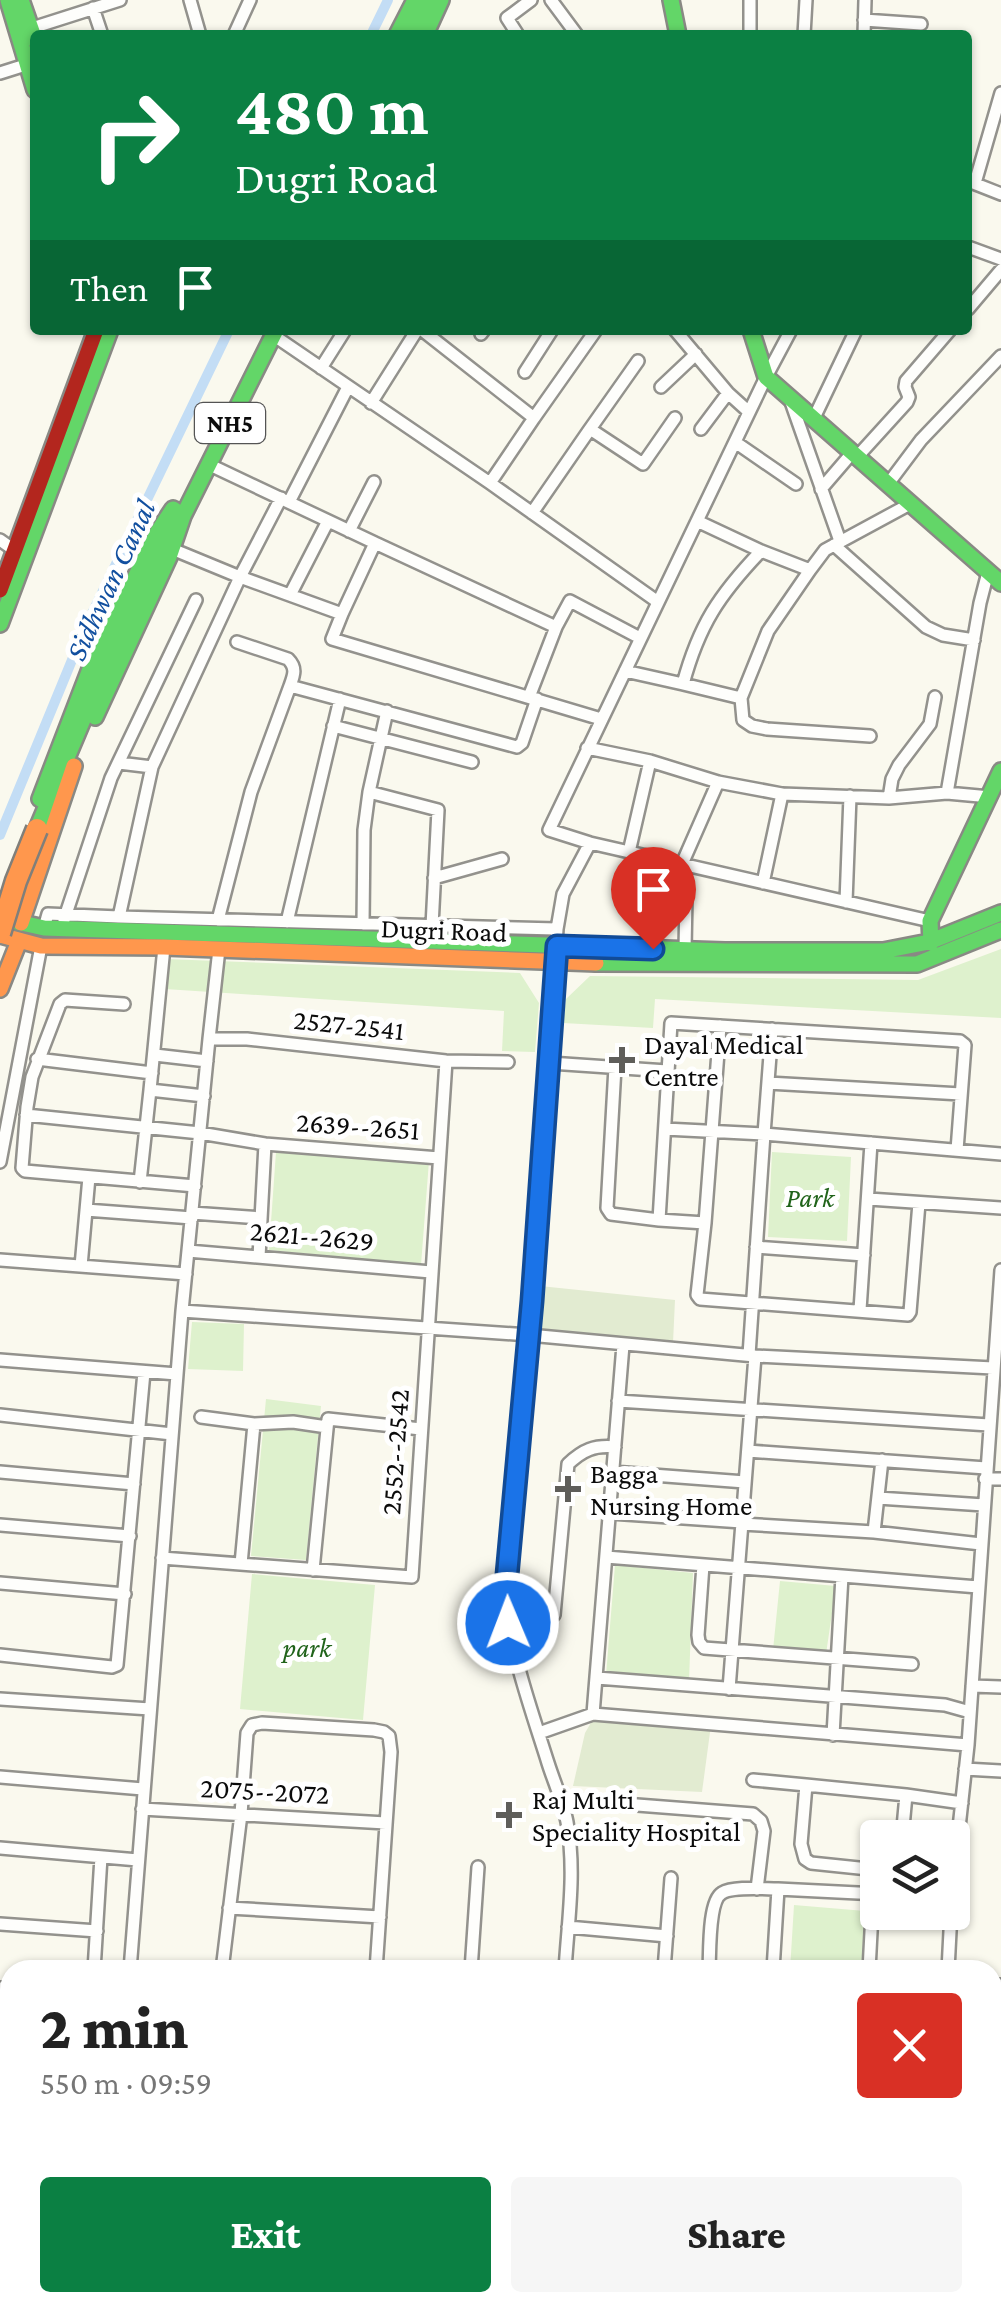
<!DOCTYPE html>
<html lang="en">
<head>
<meta charset="utf-8">
<style>
	:root { --surface:#fff; --page:#f6f6f6; --text:#222; --muted:#767676; --accent:#0b8043 }
	body { margin:0; font-family:"Crimson Pro",serif; background:var(--page); color:var(--text); height:100vh; display:flex; flex-direction:column; font-size:38px; white-space:nowrap }
	* { box-sizing:border-box; margin:0 }
	p { font-size:32px; color:var(--muted) }
	.icon { flex:none; width:55px; height:55px; fill:none; stroke:currentColor; stroke-width:2; stroke-linecap:round; stroke-linejoin:round }
	.map { position:relative; flex:1; overflow:hidden }
	.side { position:absolute; left:0px; top:1960px; width:1002px; height:352px; display:flex; flex-direction:column; background:var(--surface); border-radius:30px 30px 0 0; box-shadow:0 2px 8px #0004 }
	.side>* { flex:none }
	.banner { position:absolute; left:30px; top:30px; width:942px; height:305px; border-radius:10px; box-shadow:0 2px 8px #0004; background:#0b8043; color:#fff; overflow:hidden }
	.buttons { position:absolute; left:860px; top:1820px; display:grid; gap:20px }
	.buttons a { display:grid; place-items:center; width:110px; height:110px; border-radius:10px; background:var(--surface); box-shadow:0 2px 8px #0004; font-size:50px }
	.pin { position:absolute; display:grid; place-items:center; width:85px; height:85px; color:#fff; margin:-102px -42px; border-radius:50% 50% 50% 0; rotate:-45deg; box-shadow:0 0 10px #0007 }
	.pin .icon { rotate:45deg }
	.me { position:absolute; width:110px; margin:-55px; rotate:359deg; stroke-linejoin:round; filter:drop-shadow(0 0 8px #0008) }
	.turn { display:flex; align-items:center; gap:35px; height:210px; padding:0 40px; font-size:45px }
	.turn .icon { width:130px; height:130px; stroke-width:2.5 }
	.turn b { display:block; font-size:70px; line-height:85px }
	.then { display:flex; align-items:center; height:95px; padding:0 40px; background:#0003; gap:20px; font-size:38px }
	.round { display:grid; place-items:center; flex:none; width:105px; height:105px; border-radius:10px; background:var(--page) }
	.headline { display:flex; align-items:center; justify-content:space-between; height:170px; padding:0 40px }
	h1 { font-size:60px; font-weight:800; line-height:75px }
	.button { display:flex; gap:20px; margin-top:auto; padding:20px 40px }
	.button a { flex:1; height:115px; border-radius:10px; background:var(--accent); color:#fff; font-size:40px; font-weight:800; line-height:115px; text-align:center }
	.button a+a { background:var(--page); color:var(--text) }
	.map>svg:first-child { display:block }
	.green { fill:#def1cd }
	.cemetery { fill:#e2ebd1 }
	.lines { fill:none; stroke-linecap:round; stroke-linejoin:round }
	.canal { stroke:#c3ddf5; stroke-width:10 }
	.street-casing { stroke:#93928d; stroke-width:16 }
	.fast-casing { stroke:#898984; stroke-width:20 }
	.slow-casing { stroke:#898984; stroke-width:20 }
	.jam-casing { stroke:#898984; stroke-width:20 }
	.street { stroke:#fefefc; stroke-width:11 }
	.fast { stroke:#63d668; stroke-width:15 }
	.slow { stroke:#ff974d; stroke-width:15 }
	.jam { stroke:#b3261e; stroke-width:15 }
	.slow-bridge-casing { stroke:#807f7a; stroke-width:25; stroke-linecap:butt }
	.slow-bridge { stroke:#ff974d; stroke-width:20 }
	.route-casing { stroke:#114b97; stroke-width:25 }
	.route { stroke:#1a73e8; stroke-width:18 }
	.poi-dot { fill:#5f5e5a; stroke:#fff; stroke-width:4 }
	.labels { text-anchor:middle; dominant-baseline:central; stroke-width:10; stroke-linejoin:round; paint-order:stroke }
	.shield { fill:#fff; stroke:#545454; stroke-width:2.5 }
	.shield-label { font-size:25px; font-weight:bold; fill:#0b0b0b }
	.street-label { font-size:28px; fill:#0b0b0b; stroke:#fff }
	.poi-label { font-size:28px; fill:#0b0b0b; stroke:#fff; text-anchor:start }
	.park-label { font-size:28px; font-style:italic; fill:#20631a; stroke:#fff }
	.water-label { font-size:30px; font-style:italic; fill:#114f9f; stroke:#fff }
</style>
</head>
<body>
<div class="map">
<svg width="1001" height="2312" viewBox="0 0 1001 2312">
	<rect width="100%" height="100%" fill="#faf9ee"/>
	<path class="green" d="M1001,949V1018L655,999L653,1028L563,1023L566,999L590,976L918,980Z
		M166,959L520,973L539,1003L535,1052L502,1051L504,1011L165,989Z
		M276,1152L429,1161L421,1265L269,1250Z
		M772,1152L851,1157L847,1241L768,1237Z
		M192,1322L244,1324L243,1371L188,1369Z
		M266,1399L321,1406L306,1560L251,1556Z
		M615,1565L693,1573L689,1681L606,1675Z
		M252,1574L375,1585L363,1720L240,1709Z
		M780,1581L836,1586L826,1654L773,1650Z
		M794,1905L865,1911L861,1970H790Z"/>
	<path class="cemetery" d="M540,1286L675,1300L673,1343L536,1333Z
		M596,1714L711,1725L702,1792L573,1786L585,1733Z
		M593,2303H650L649,2312H593Z"/>
	<g class="lines">
		<path class="canal" d="M371,35L388,0
			M0,835L86,626L229,330"/>
		<g class="street-casing">
			<path id="street" d="M190,0L200,35
				M551,0L577,35
				M93,8L102,35
				M864,20L921,24
				M32,28L120,0
				M234,35L250,0
				M518,35L507,18L531,0
				M750,35V0
				M804,35L806,0
				M864,35L865,0
				M0,73L35,62
				M968,181L1001,194
				M975,183L1001,93
				M968,247L1001,259
				M968,309L1001,270
				M422,330L534,418L490,483
				M675,330L728,393L749,412
				M791,330L766,377L549,830L590,843L930,921
				M481,334L484,330
				M273,335L490,483L658,602
				M638,361L590,429L643,464L675,418
				M321,368L345,330
				M525,372L552,330
				M661,387L696,354
				M790,399L840,541
				M371,403L417,330
				M534,418L596,330
				M814,418L856,330
				M701,429L728,393
				M735,442L796,484
				M857,457L907,402L909,397L905,387L906,381L950,330
				M210,465L375,543L342,614
				M888,484L921,440L1001,356
				M821,489L852,453
				M289,502L348,387
				M532,513L590,429
				M697,521L761,551L810,570L825,550L910,504
				M349,531L374,482
				M0,540L21,555
				M375,543L556,627
				M834,545L926,627L943,635L974,640
				M172,549L240,577L342,614L332,639L601,719
				M810,570L768,631L741,698L743,720L752,726L767,729L870,736
				M988,572L980,603L947,793L990,797
				M290,595L328,521
				M237,642L288,659C297,668 294,675 290,686L517,747L522,743L537,699
				M625,671L683,684
				M529,697L556,627L570,601L640,638
				M741,698L683,684C699,625 719,595 761,551
				M387,711L369,792L438,810L432,926
				M333,726L472,762
				M587,748L650,761L629,852
				M650,761L718,782
				M119,763L152,767
				M889,798L892,779L899,765L930,724L935,697
				M682,864L718,782L782,794L889,798L947,793
				M434,878L502,859
				M763,883L782,794
				M641,896H683L686,897L685,950
				M846,902L850,796
				M119,917L557,929L540,1200L505,1597C511,1654 531,1709 548,1763C554,1782 563,1802 567,1822C576,1871 568,1921 565,1970
				M64,920L111,778L196,600
				M218,920L251,792L290,686
				M287,922L340,699
				M363,924L364,830L369,792
				M44,928L48,914L119,917L152,767L240,577L281,498
				M557,929L563,894L590,843
				M164,947L150,1090L204,1096
				M219,949L209,1039H247L446,1061L508,1062
				M124,1004L65,1000L60,1004L32,1077L27,1107L22,1168L25,1171L195,1186
				M772,1029L764,1134L1001,1154
				M155,1055L207,1061
				M37,1059L152,1073
				M550,1063L667,1071
				M615,1067L607,1208L611,1214L659,1220
				M768,1083L961,1094
				M26,1115L200,1133L265,1144
				M665,1129L764,1134L749,1355
				M0,1162L41,946
				M140,1182L150,1090
				M869,1199L1001,1208
				M919,1203L910,1312L908,1315L700,1299L697,1295L705,1223L659,1220L671,1023L960,1041L965,1045L957,1150
				M86,1210L192,1218
				M192,1213L261,1218
				M705,1223L720,1026
				M756,1247L864,1255
				M188,1251L431,1272
				M259,1257L265,1144L439,1158
				M0,1260L186,1274
				M81,1266L89,1177
				M860,1310L871,1143
				M182,1311L209,1039
				M0,1360L177,1374
				M618,1401L989,1425
				M0,1415L172,1434
				M201,1417L254,1424L293,1422L327,1427
				M748,1451L986,1468
				M882,1460L874,1532L981,1544
				M0,1472L134,1484
				M613,1472L745,1482
				M985,1479H1001
				M878,1498L984,1505
				M610,1513L742,1522
				M742,1524L874,1532
				M0,1525L130,1536
				M606,1557L978,1587
				M162,1558L412,1577L446,1061
				M241,1564L254,1424
				M703,1565L698,1635L699,1642L704,1648L912,1664
				M313,1570L328,1419L421,1429
				M0,1583L125,1594
				M530,1611L554,1615L568,1464C583,1450 594,1445 615,1447
				M0,1655L112,1667L117,1665L144,1372
				M597,1678L945,1705L970,1712
				M972,1686L1001,1687
				M729,1689L755,1356
				M0,1699L150,1709
				M593,1714L968,1745
				M539,1733L593,1714L623,1345
				M833,1735L842,1576
				M965,1769L1001,1771
				M0,1777L143,1789
				M753,1780L806,1785
				M560,1799L753,1814L761,1821L764,1831L757,1889
				M142,1809L386,1823
				M902,1838L906,1795
				M0,1848L138,1860
				M878,1870L811,1863L805,1859L801,1844L806,1785L906,1795L962,1803
				M952,1892L968,1745L1001,1270
				M229,1908L380,1917
				M0,1924L97,1931
				M568,1927L667,1936
				M94,1970L101,1857
				M130,1970L182,1311L529,1335L755,1356L993,1368
				M222,1970L241,1814L247,1733L252,1725L262,1723L374,1730L384,1732L389,1736L391,1752L376,1970
				M471,1970L478,1867
				M664,1970L671,1878
				M709,1970C710,1954 708,1901 722,1893C733,1886 764,1889 778,1889
				M773,1970L778,1889L878,1894
				M869,1970L873,1894
				M948,1970L951,1912
				M992,1985H1001
				M0,1988H10
				M0,2057L10,2058
				M0,2092L10,2093
				M0,2156H10
				M102,2306L158,2312
				M181,2312L182,2302
				M261,2312L262,2302
				M370,2312L371,2302
				M451,2312L452,2302
				M540,2312L541,2302
				M656,2312L657,2302
				M716,2312V2302
				M767,2312L768,2302
				M818,2312L819,2302
				M864,2312L865,2302
				M921,2312L922,2302
				M1001,2312V2309"/>
		</g>
		<g class="fast-casing">
			<path id="fast" d="M8,0L35,90
				M21,0L35,40
				M671,0L678,35
				M397,35L415,0
				M410,35L427,0
				M425,35L441,0
				M751,330L766,377L1001,583
				M0,624L110,330
				M40,799L90,669L157,533L173,509L183,516L169,557L95,717
				M37,829L98,684L172,528L183,516L276,330
				M0,918L44,928L725,951H883L929,942L1001,913
				M931,943L930,921L1001,771
				M596,963L917,964L1001,930"/>
		</g>
		<g class="slow-casing">
			<path id="slow" d="M21,923L74,766
				M0,935L41,946L164,947L596,963
				M0,989L19,941"/>
		</g>
		<g class="jam-casing">
			<path id="jam" d="M0,590L96,330"/>
		</g>
		<use href="#street" class="street"/>
		<use href="#fast" class="fast"/>
		<use href="#slow" class="slow"/>
		<use href="#jam" class="jam"/>
		<g class="slow-bridge-casing">
			<path id="slow-bridge" d="M0,933L16,881L37,829"/>
		</g>
		<use href="#slow-bridge" class="slow-bridge"/>
	</g>
	<g class="lines">
		<g class="route-casing">
			<path id="route" d="M508,1623L505,1597L532,1301L557,946L653,949"/>
		</g>
		<use href="#route" class="route"/>
	</g>
	<g class="poi-dot">
		<path d="M617 1045h10v10h10v10h-10v10h-10v-10h-10v-10h10z"/>
		<path d="M563 1474h10v10h10v10h-10v10h-10v-10h-10v-10h10z"/>
		<path d="M504 1800h10v10h10v10h-10v10h-10v-10h-10v-10h10z"/>
	</g>
	<g class="labels">
		<rect class="shield" x="195" y="403" width="70" height="40" rx="8"/>
		<g class="shield-label">
			<text x="230" y="423">NH5</text>
		</g>
		<g class="street-label">
			<text transform="translate(444 930) rotate(2)">Dugri Road</text>
			<text transform="translate(349 1025) rotate(6)">2527-2541</text>
			<text transform="translate(358 1126) rotate(4)">2639--2651</text>
			<text transform="translate(312 1236) rotate(5)">2621--2629</text>
			<text transform="translate(395 1452) rotate(-86)">2552--2542</text>
			<text transform="translate(265 1791) rotate(3)">2075--2072</text>
		</g>
		<g class="poi-label">
			<text x="644" y="1044">Dayal Medical<tspan x="644" dy="32">Centre</tspan></text>
			<text x="590" y="1473">Bagga<tspan x="590" dy="32">Nursing Home</tspan></text>
			<text x="532" y="1799">Raj Multi<tspan x="532" dy="32">Speciality Hospital</tspan></text>
		</g>
		<g class="park-label">
			<text x="810" y="1197">Park</text>
			<text x="307" y="1647">park</text>
		</g>
		<g class="water-label">
			<text transform="translate(110 580) rotate(-65)">Sidhwan Canal</text>
		</g>
	</g>
</svg>
<div class="buttons">
<a><svg class="icon" aria-label="layers" viewBox="0 0 24 24"><path d="M12 4l9 5-9 5-9-5zM3 14l9 5 9-5"/></svg></a>
</div>
<div class="pin" style="left:653px;top:949px;background:#d93025"><svg class="icon" aria-label="arrive" viewBox="0 0 24 24"><path d="M6 21V4h12l-3 4 3 4H6"/></svg></div>
<svg class="me" style="left:508px;top:1623px" viewBox="-20 -20 40 40"><circle r="17" fill="#1a73e8" stroke="#fff" stroke-width="3"/><path d="M0-11L8 9 0 5-8 9z" fill="#fff"/></svg>
<div class="banner">
<div class="turn"><svg class="icon" aria-label="right" viewBox="0 0 24 24"><path d="M7 20v-9h11M14 6l5 5-5 5"/></svg><div><b>480 m</b>Dugri Road</div></div>
<div class="then">Then<svg class="icon" aria-label="arrive" viewBox="0 0 24 24"><path d="M6 21V4h12l-3 4 3 4H6"/></svg></div>
</div>
<section class="side">
<div class="headline"><div><h1>2 min</h1><p>550 m · 09:59</p></div><a class="round" style="background:#d93025;color:#fff"><svg class="icon" aria-label="close" viewBox="0 0 24 24"><path d="M6 6l12 12M18 6L6 18"/></svg></a></div>
<div class="button"><a>Exit</a><a>Share</a></div>
</section>
</div>
</body>
</html>
